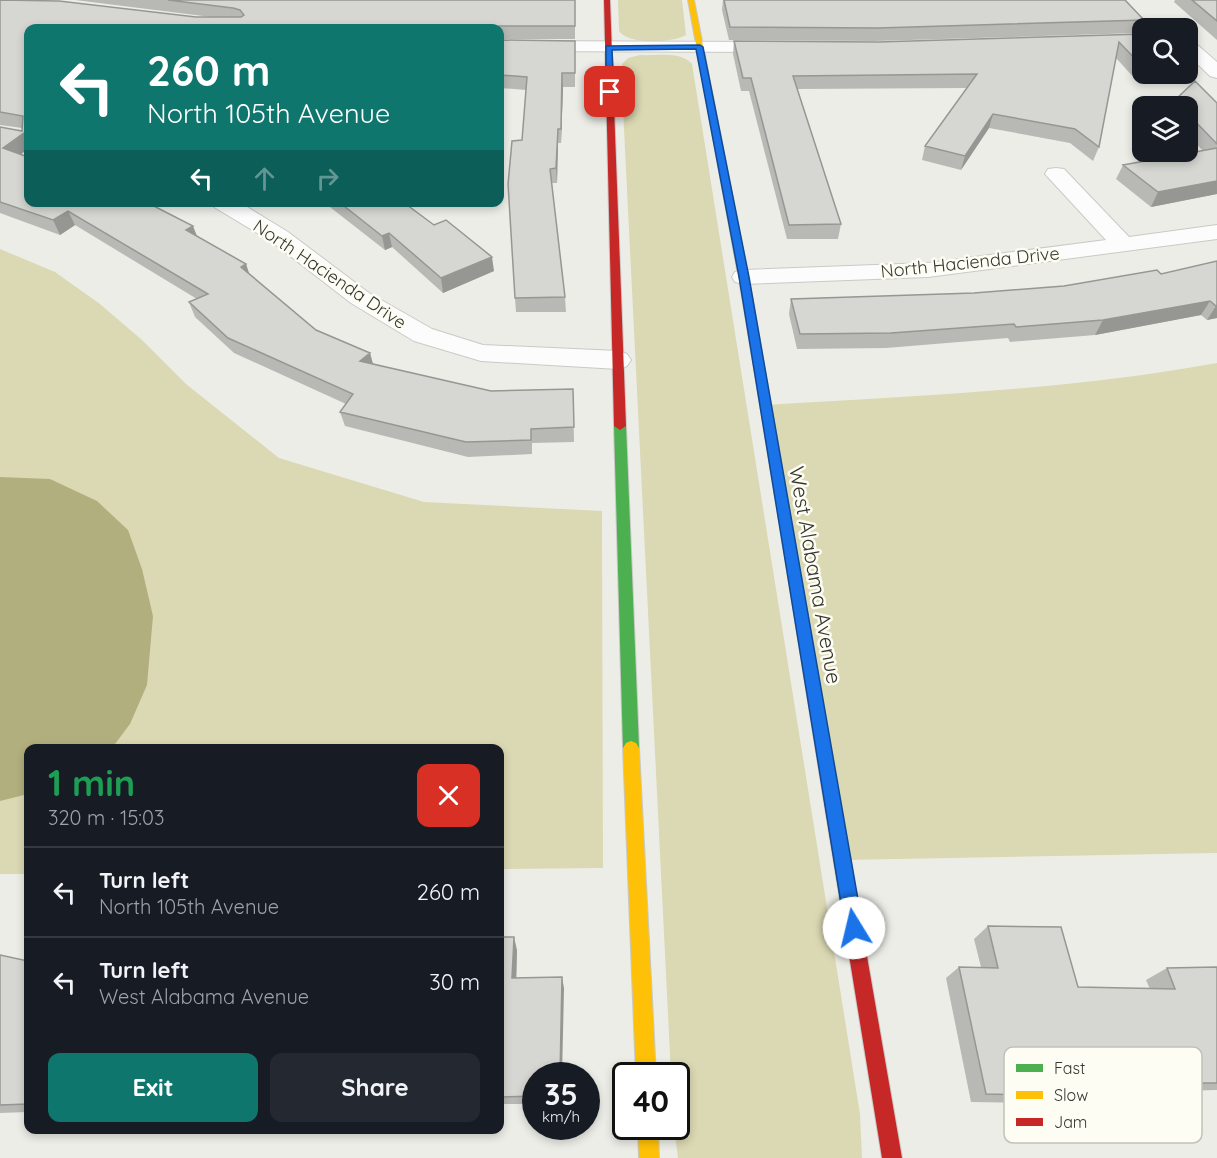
<!DOCTYPE html>
<html lang="en">
<head>
<meta charset="utf-8">
<style>
	:root { --surface:#171b24; --page:#242831; --text:#f1f3f6; --muted:#9ea1a6; --line:#363941; --accent:#0f766e }
	body { margin:0; font-family:Quicksand,sans-serif; background:var(--page); color:var(--text); height:100vh; display:flex; flex-direction:column; font-size:22px; white-space:nowrap }
	* { box-sizing:border-box; margin:0 }
	p { font-size:20px; color:var(--muted) }
	.icon { flex:none; width:33px; height:33px; fill:none; stroke:currentColor; stroke-width:2; stroke-linecap:round; stroke-linejoin:round }
	.map { position:relative; flex:1; overflow:hidden }
	.panel { position:absolute; left:24px; top:744px; width:480px; height:390px; display:flex; flex-direction:column; background:var(--surface); border-radius:12px; box-shadow:0 3px 9px #0003 }
	.panel>* { flex:none }
	.hud { position:absolute; left:24px; top:24px; width:480px; height:183px; border-radius:12px; box-shadow:0 3px 9px #0003; background:#0f766e; color:#fff; overflow:hidden }
	.buttons { position:absolute; left:1132px; top:18px; display:grid; gap:12px }
	.buttons a { display:grid; place-items:center; width:66px; height:66px; border-radius:12px; background:var(--surface); box-shadow:0 3px 9px #0003; font-size:30px }
	.speed { position:absolute; left:522px; top:1062px; display:flex; gap:12px; font-size:30px; font-weight:700; text-align:center }
	.speed>* { display:grid; place-content:center; width:78px; height:78px; border-radius:50%; background:var(--surface); box-shadow:0 3px 9px #0003; line-height:1 }
	.speed small { font-size:15px; font-weight:400 }
	.speed .limit { border:3px solid #111; border-radius:9px; background:#fff; color:#111 }
	.pin { position:absolute; display:grid; place-items:center; width:51px; height:51px; color:#fff; margin:-26px; border-radius:12px; box-shadow:0 3px 9px #0006 }
	.me { position:absolute; width:66px; margin:-33px; rotate:351deg; stroke-linejoin:round; filter:drop-shadow(0 0 4px #0008) }
	.turn { display:flex; align-items:center; gap:21px; height:126px; padding:0 24px; font-size:27px }
	.turn .icon { width:78px; height:78px; stroke-width:2.5 }
	.turn b { display:block; font-size:42px; line-height:51px }
	.lanes { display:flex; align-items:center; height:57px; padding:0 24px; background:#0003; justify-content:center; gap:30px; direction:ltr }
	.lanes .off { opacity:.35 }
	.round { display:grid; place-items:center; flex:none; width:63px; height:63px; border-radius:12px; background:var(--page) }
	.head { display:flex; align-items:center; justify-content:space-between; height:102px; padding:0 24px }
	h1 { font-size:36px; font-weight:700; line-height:45px; color:#1e9e55 }
	.action { display:flex; gap:12px; margin-top:auto; padding:12px 24px }
	.action a { flex:1; height:69px; border-radius:12px; background:var(--accent); color:#fff; font-size:24px; font-weight:700; line-height:69px; text-align:center }
	.action a+a { background:var(--page); color:var(--text) }
	ul { padding:0; list-style:none }
	li { display:flex; align-items:center; gap:18px; height:90px; padding:0 24px; border-top:2px solid var(--line) }
	li div { flex:1 }
	li b { display:block; font-size:22px }
	li em { font-style:normal }
	.map>svg:first-child { display:block }
	.green { fill:#dbd9b3 }
	.water { fill:#b2af7e }
	.lines { fill:none; stroke-linecap:round; stroke-linejoin:round }
	.street-casing { stroke:#c9c9c6; stroke-width:2 }
	.fast-casing { stroke:#c9c9c6; stroke-width:2 }
	.slow-casing { stroke:#c9c9c6; stroke-width:2 }
	.jam-casing { stroke:#c9c9c6; stroke-width:2 }
	.street { fill:#fcfcfc; fill-rule:evenodd }
	.fast { fill:#4caf50; fill-rule:evenodd }
	.slow { fill:#ffc107; fill-rule:evenodd }
	.jam { fill:#c62828; fill-rule:evenodd }
	.wall { fill:#b8b8b5 }
	.shaded-wall { fill:#969693 }
	.building { fill:#d6d6d2; stroke:#969693; stroke-width:1.5 }
	.route { fill:#1a73e8; stroke:#114b97; stroke-width:1.5 }
	.labels { text-anchor:middle; dominant-baseline:central; stroke-width:5; stroke-linejoin:round; paint-order:stroke }
	.far-street-label { font-size:18px; fill:#363632; stroke:#fdfdf3 }
	.street-label { font-size:21px; fill:#363632; stroke:#fdfdf3 }
	.key { fill:#fdfdf3; stroke:#c1c1b9; stroke-width:1.5 }
	.key-label { font-size:16px; fill:#363632 }
</style>
</head>
<body>
<div class="map">
<svg width="1217" height="1158" viewBox="0 0 1217 1158">
	<rect width="100%" height="100%" fill="#edede8"/>
	<path class="green" d="M618,0H682L686,35C673,43 628,45 619,31Z
		M640,55C656,56 681,51 692,64L860,1114L862,1158H678L674,1127L676,1126V1076L671,1075L623,109L622,64L628,58Z
		M0,249L55,272L100,304L142,340L186,384L279,458L424,502L602,511L603,868L500,869V748H28V874H0Z
		M1217,363V853L842,860L766,405C916,396 1068,390 1217,363Z"/>
	<path class="water" d="M0,477L50,479L97,501L128,530L142,569L153,616L147,685L130,724L112,748H28V794L0,801Z"/>
	<g class="lines">
		<g class="street-casing">
			<path id="street" d="M500,41L777,42L783,43L786,47L783,51L777,52L500,51Z
				M1188,41L1194,42L1217,62V78L1210,76L1188,55Z
				M1056,168L1064,169L1129,237L1217,225V239L928,277L744,284L735,282L732,277L735,272L744,270L928,263L1106,240L1045,174L1048,169Z
				M211,202H239L288,232L369,293L432,329L483,345L618,351L627,354L631,360L627,366L618,369L481,361L414,341L351,303L272,242L214,207Z"/>
		</g>
		<g class="fast-casing">
			<path id="fast" d="M620,422L626,426L639,748L636,753L631,755L626,753L623,748L614,426Z
				M787,526L793,531L839,795L837,800L831,802L825,800L823,795L781,531Z"/>
		</g>
		<g class="slow-casing">
			<path id="slow" d="M688,0H694L753,302L748,305L743,302Z
				M631,741L636,743L639,748L656,1076H636L623,748L626,743Z
				M638,1126H658L659,1158H639Z"/>
		</g>
		<g class="jam-casing">
			<path id="jam" d="M604,0H610L626,426L620,430L614,426Z
				M748,299L753,302L793,531L787,536L781,531L743,302Z
				M831,788L837,790L839,795L902,1158H882L823,795L825,790Z"/>
		</g>
		<use href="#street" class="street"/>
		<use href="#fast" class="fast"/>
		<use href="#slow" class="slow"/>
		<use href="#jam" class="jam"/>
	</g>
	<path class="wall" d="M0,0L196,17H211L75,0H575V39H500V28H28V149L21,154L197,237L246,264L249,274L316,330L370,353L373,364L491,391L573,389L574,442L532,443V454L468,457L345,426L340,412L346,404L234,353L195,317L189,302L197,299L75,225L60,235L0,213V127L22,131V128L0,125Z
		M723,0H1125L1144,20L1139,33L875,41L729,40L722,10Z
		M1175,0H1217V40L1174,2Z
		M1143,34V74H1185L1182,80L1137,81L1116,58L1099,147L1093,161L1070,143L989,128L961,170L922,160L925,146L967,88L797,89L841,224L838,239H787L749,91H741L733,54L734,41L878,42Z
		M500,40L575,41V87H563L561,143H558L557,183H551L565,297L566,312H516L515,298L522,140L526,90L500,88Z
		M1175,100L1217,103V194L1151,207L1116,179L1123,165L1203,151L1188,135V106H1172Z
		M312,202H403L494,271L443,293L392,247L385,250L326,204L313,205Z
		M1217,261V318L1207,320L1201,315L1095,335L1010,342L1008,338L886,348L797,349L789,314L791,299L974,293L1064,286L1161,274Z
		M988,926L1078,987L1150,989L1146,980L1167,968L1217,967V1090L1177,1091L1179,1098L1156,1105L971,1102L946,978L959,967H981L974,939Z
		M500,937L517,950L516,978L562,977L564,989L536,1076V1104H500Z
		M0,955L28,961V1112L0,1113Z"/>
	<path class="shaded-wall" d="M562,73L563,87L561,143V129Z
		M993,114L989,128L961,170L965,156Z
		M558,129V143L557,183L556,168Z
		M28,130V149L10,162L3,148Z
		M1217,181V194L1151,207L1158,192Z
		M68,211L75,225L60,235L53,220Z
		M193,226L199,241L186,230Z
		M389,233L392,247L385,250L382,236Z
		M492,257L494,271L443,293L441,278Z
		M246,264L251,279L241,267Z
		M1210,301L1201,315L1095,335L1103,320Z
		M1217,305V318L1207,320L1216,306Z
		M370,353L374,368L360,361Z
		M514,937L517,950L516,990L512,978Z
		M562,977L564,989L562,1076H560Z"/>
	<path class="building" d="M0,0L59,1L196,17H241L244,15L240,10L233,8L168,0H575V26H499L497,28H28V130L3,148L28,157V202H146L193,226L186,230L246,264L241,267L316,330L370,353L360,361L491,391L573,389L574,427L531,429V440L466,442L340,412L353,394L228,338L189,302L208,294L68,211L53,220L0,202V127L22,131L23,116L0,112Z
		M724,0H1125L1144,20L878,28L730,27Z
		M1192,0H1217V21Z
		M1143,34V67L1119,42L1099,147L1075,129L993,114L965,156L925,146L977,74L793,76L841,224L789,225L751,78H743L734,41L878,42Z
		M500,40L575,41V73H562L561,129H558L556,168L550,169L565,297L515,298L508,184L512,141L522,140L527,77L500,75Z
		M1195,81L1217,103V144L1188,114V106H1181L1175,100Z
		M1217,148V181L1158,192L1123,165Z
		M339,202H403L434,225L446,220L492,257L441,278L389,233L382,236Z
		M1217,261V305L1216,306L1210,301L1103,320L1016,327L1014,324L891,333L800,334L791,299L974,293L1064,286L1157,270L1161,274Z
		M988,926L1061,927L1078,987L1175,989L1167,968L1217,967V1083H1174L1179,1098L986,1094L959,967L998,968Z
		M500,937H514L512,978L562,977L560,1076H536V1096L500,1097Z
		M0,955L28,961V1104L0,1105Z"/>
	<path class="route" d="M700,45L703,47L749,277L863,928L860,935L854,937L847,935L845,928L739,277L696,49L612,50L614,92L610,94L606,92V46Z"/>
	<g class="labels">
		<g class="far-street-label">
			<text transform="translate(970 262) rotate(-6)">North Hacienda Drive</text>
			<text transform="translate(330 274) rotate(34)">North Hacienda Drive</text>
		</g>
		<g class="street-label">
			<text transform="translate(816 575) rotate(80)">West Alabama Avenue</text>
		</g>
	</g>
	<rect x="1004" y="1047" width="198" height="96" rx="9" class="key"/>
	<rect x="1016" y="1064" width="27" height="8" fill="#4caf50"/>
	<rect x="1016" y="1091" width="27" height="8" fill="#ffc107"/>
	<rect x="1016" y="1118" width="27" height="8" fill="#c62828"/>
	<g class="key-label">
		<text x="1054" y="1074">Fast</text>
		<text x="1054" y="1101">Slow</text>
		<text x="1054" y="1128">Jam</text>
	</g>
</svg>
<div class="buttons">
<a><svg class="icon" aria-label="search" viewBox="0 0 24 24"><circle cx="10" cy="10" r="6"/><path d="M15 15l6 6"/></svg></a>
<a><svg class="icon" aria-label="layers" viewBox="0 0 24 24"><path d="M12 4l9 5-9 5-9-5zM3 14l9 5 9-5"/></svg></a>
</div>
<div class="speed"><div>35<small>km/h</small></div><div class="limit">40</div></div>
<div class="pin" style="left:610px;top:92px;background:#d93025"><svg class="icon" aria-label="arrive" viewBox="0 0 24 24"><path d="M6 21V4h12l-3 4 3 4H6"/></svg></div>
<svg class="me" style="left:854px;top:928px" viewBox="-20 -20 40 40"><circle r="19" fill="#fff"/><path d="M0-13L10 11 0 6-10 11z" fill="#1a73e8"/></svg>
<div class="hud">
<div class="turn"><svg class="icon" aria-label="left" viewBox="0 0 24 24"><path d="M17 20v-9H6M10 6l-5 5 5 5"/></svg><div><b>260 m</b>North 105th Avenue</div></div>
<div class="lanes"><svg class="icon" aria-label="left" viewBox="0 0 24 24"><path d="M17 20v-9H6M10 6l-5 5 5 5"/></svg><svg class="icon off" aria-label="ahead" viewBox="0 0 24 24"><path d="M12 20V5M6 11l6-6 6 6"/></svg><svg class="icon off" aria-label="right" viewBox="0 0 24 24"><path d="M7 20v-9h11M14 6l5 5-5 5"/></svg></div>
</div>
<section class="panel">
<div class="head"><div><h1>1 min</h1><p>320 m · 15:03</p></div><a class="round" style="background:#d93025;color:#fff"><svg class="icon" aria-label="close" viewBox="0 0 24 24"><path d="M6 6l12 12M18 6L6 18"/></svg></a></div>
<ul>
<li><svg class="icon" aria-label="left" viewBox="0 0 24 24"><path d="M17 20v-9H6M10 6l-5 5 5 5"/></svg><div><b>Turn left</b><p>North 105th Avenue</p></div><em>260 m</em></li>
<li><svg class="icon" aria-label="left" viewBox="0 0 24 24"><path d="M17 20v-9H6M10 6l-5 5 5 5"/></svg><div><b>Turn left</b><p>West Alabama Avenue</p></div><em>30 m</em></li>
</ul>
<div class="action"><a>Exit</a><a>Share</a></div>
</section>
</div>
</body>
</html>
